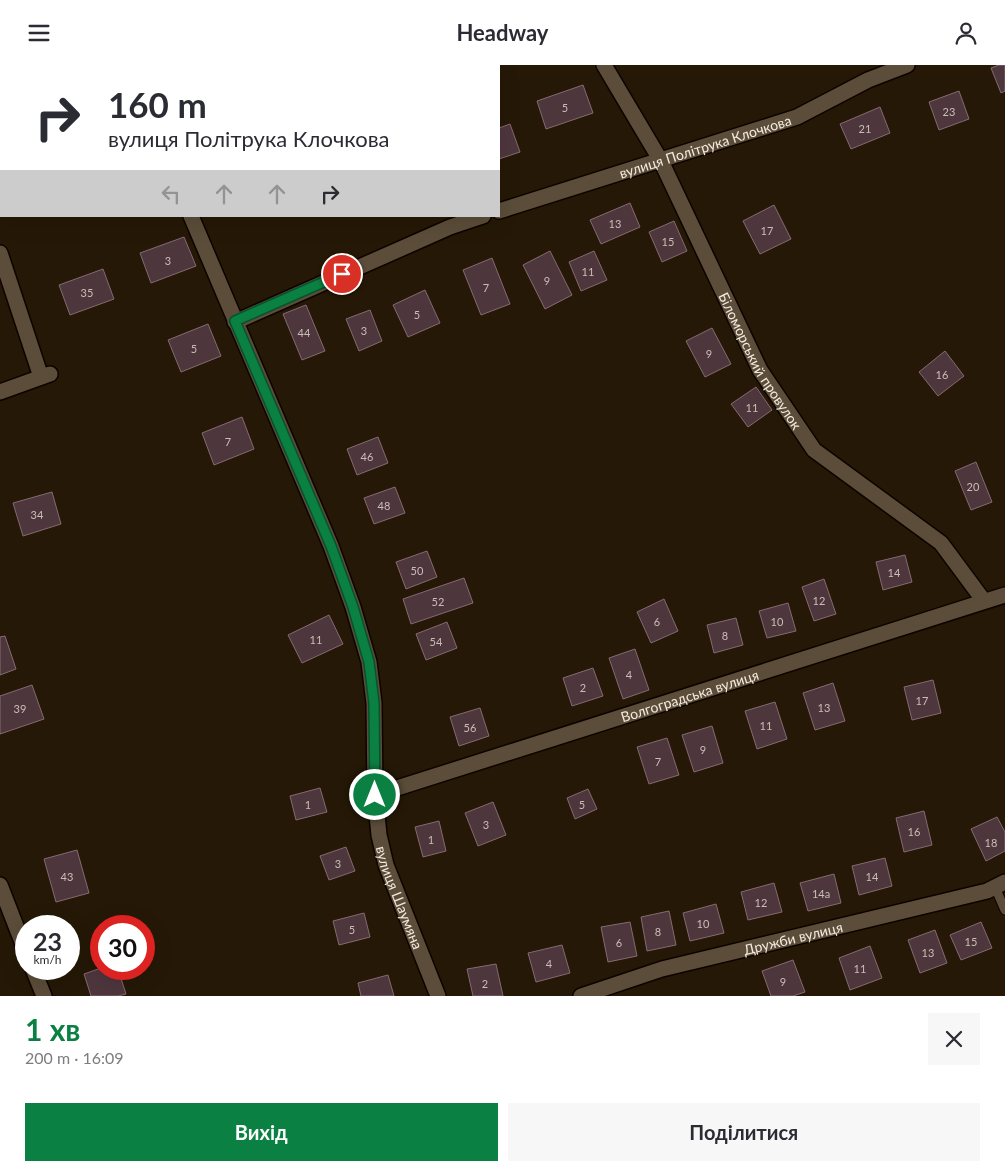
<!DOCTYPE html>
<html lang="uk">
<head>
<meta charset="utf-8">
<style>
	:root { --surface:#fff; --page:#f7f7f7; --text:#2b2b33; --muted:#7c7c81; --accent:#0b8043 }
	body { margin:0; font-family:Lato,sans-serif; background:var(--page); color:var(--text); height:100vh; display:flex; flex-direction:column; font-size:19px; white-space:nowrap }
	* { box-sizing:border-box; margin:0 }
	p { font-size:16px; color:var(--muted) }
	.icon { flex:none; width:28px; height:28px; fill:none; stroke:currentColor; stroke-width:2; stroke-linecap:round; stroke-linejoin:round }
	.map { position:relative; height:931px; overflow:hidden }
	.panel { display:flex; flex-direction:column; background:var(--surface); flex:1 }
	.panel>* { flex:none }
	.hud { position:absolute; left:0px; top:0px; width:500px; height:152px; box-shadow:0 5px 20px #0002; background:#fff; color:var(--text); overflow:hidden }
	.speed { position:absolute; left:15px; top:850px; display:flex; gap:10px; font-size:25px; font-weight:700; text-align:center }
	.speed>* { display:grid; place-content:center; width:65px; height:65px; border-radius:50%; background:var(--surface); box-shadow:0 5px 20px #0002; line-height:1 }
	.speed small { font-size:12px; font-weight:400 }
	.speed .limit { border:8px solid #d22; background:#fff; color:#111 }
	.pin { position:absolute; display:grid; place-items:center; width:42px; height:42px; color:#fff; margin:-21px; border:2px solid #fff; border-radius:50%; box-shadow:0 1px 5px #0007 }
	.me { position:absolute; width:55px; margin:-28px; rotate:0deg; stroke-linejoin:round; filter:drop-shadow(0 0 4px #0008) }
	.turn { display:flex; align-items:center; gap:18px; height:105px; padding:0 25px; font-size:22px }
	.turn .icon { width:65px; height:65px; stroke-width:2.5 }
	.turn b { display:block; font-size:35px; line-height:42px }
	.lanes { display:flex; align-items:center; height:48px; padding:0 25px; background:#0003; justify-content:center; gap:25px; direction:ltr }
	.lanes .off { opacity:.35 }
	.round { display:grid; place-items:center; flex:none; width:52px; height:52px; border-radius:0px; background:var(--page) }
	.head { display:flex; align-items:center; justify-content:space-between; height:85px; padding:0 25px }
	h1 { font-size:30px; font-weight:700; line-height:38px; color:var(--accent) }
	.cta { display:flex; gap:10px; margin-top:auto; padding:10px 25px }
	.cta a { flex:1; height:58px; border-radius:0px; background:var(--accent); color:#fff; font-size:20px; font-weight:700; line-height:58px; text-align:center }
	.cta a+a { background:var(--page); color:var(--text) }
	header { display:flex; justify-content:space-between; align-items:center; height:65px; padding:0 25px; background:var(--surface); font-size:22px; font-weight:700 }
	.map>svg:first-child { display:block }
	.building { fill:#4e363d; stroke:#856a72 }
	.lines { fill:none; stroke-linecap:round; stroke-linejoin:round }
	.lane-casing { stroke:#0d0400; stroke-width:11 }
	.street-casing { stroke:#0d0400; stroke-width:18 }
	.lane { stroke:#5b4d39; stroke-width:9 }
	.street { stroke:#5b4d39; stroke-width:15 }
	.tram { stroke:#a99f91; stroke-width:1 }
	.route-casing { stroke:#07532c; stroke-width:12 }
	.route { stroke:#0b8043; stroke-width:9 }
	.labels { text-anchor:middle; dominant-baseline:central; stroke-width:5; stroke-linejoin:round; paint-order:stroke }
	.number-label { font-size:11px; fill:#cabeb6 }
	.street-label { font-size:14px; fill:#f3ebdf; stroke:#1b0f01 }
</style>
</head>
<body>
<header><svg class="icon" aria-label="menu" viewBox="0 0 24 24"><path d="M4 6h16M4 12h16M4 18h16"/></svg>Headway<svg class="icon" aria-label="person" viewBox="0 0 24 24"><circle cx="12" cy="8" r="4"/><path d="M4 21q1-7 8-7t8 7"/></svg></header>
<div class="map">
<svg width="1005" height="931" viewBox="0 0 1005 931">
	<rect width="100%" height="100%" fill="#251806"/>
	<path class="building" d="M999,0H1005V26L1001,28L991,3Z
		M583,20L593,48L546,64L537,36Z
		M959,26L969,54L939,65L929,37Z
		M880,42L890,68L851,84L840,59Z
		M510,59L520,87L499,94V63Z
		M630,138L640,162L601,179L590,155Z
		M774,140L791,174L760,189L743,156Z
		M674,156L687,186L662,197L649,167Z
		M184,172L196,201L151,218L140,188Z
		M550,186L572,230L545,244L523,200Z
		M594,186L607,215L581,226L569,197Z
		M492,193L510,239L481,250L463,205Z
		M103,204L114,234L70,250L59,220Z
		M425,225L440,258L408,272L393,240Z
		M306,240L325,286L302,295L283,249Z
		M370,245L382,276L359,286L346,254Z
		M208,259L221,291L181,307L168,275Z
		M712,263L731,299L705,312L686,276Z
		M945,286L964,311L938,331L919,307Z
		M756,322L772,345L748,362L731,339Z
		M242,352L254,384L214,400L202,368Z
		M378,372L388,398L357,410L347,384Z
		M976,397L992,437L971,445L955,406Z
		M395,422L405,448L374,459L364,433Z
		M52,427L61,459L23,471L13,438Z
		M427,486L437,512L406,524L396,497Z
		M905,490L912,517L883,525L876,497Z
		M464,513L473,538L411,559L403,534Z
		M824,514L836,549L814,556L802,522Z
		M664,534L678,566L651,578L637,547Z
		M788,538L796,566L767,573L759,546Z
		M329,550L343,579L302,598L288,570Z
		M736,553L743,580L714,588L707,560Z
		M447,557L457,583L426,595L416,569Z
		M5,571L16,604L0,610V572Z
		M635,584L649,625L623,634L609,593Z
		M593,603L603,631L572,641L563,613Z
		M933,615L941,648L912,655L904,622Z
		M833,618L845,656L815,665L803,628Z
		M32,620L44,654L0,669V631Z
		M775,637L787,674L757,684L745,646Z
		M480,643L489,671L459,681L450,652Z
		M712,661L723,698L694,707L682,670Z
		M667,673L679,710L649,719L637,682Z
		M320,723L327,747L296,755L290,731Z
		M588,724L597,744L575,754L567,733Z
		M493,737L506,770L478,781L465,748Z
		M924,746L932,780L904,787L896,753Z
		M997,752L1005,767V786L986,796L971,764Z
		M439,756L446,786L423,792L415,762Z
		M346,782L355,806L329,815L320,791Z
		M77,785L89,828L56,837L44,794Z
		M885,793L892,821L859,830L852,801Z
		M834,809L841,838L808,846L800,818Z
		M774,818L782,847L748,855L741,827Z
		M716,839L724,868L690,876L683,848Z
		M669,846L676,880L647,886L641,852Z
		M364,848L370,872L339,880L333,856Z
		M630,857L637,891L608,897L601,862Z
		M981,857L992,883L961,895L950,870Z
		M935,865L947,898L920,908L908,875Z
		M562,880L570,908L536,917L528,888Z
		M870,881L882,913L850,925L839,893Z
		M793,895L805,927L793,931H771L762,906Z
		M496,899L503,931H473L467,904Z
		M101,903L118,904L126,929L118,931H91L84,909Z
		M388,910L394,931H361L358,918Z"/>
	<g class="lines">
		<g class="lane-casing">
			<path id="lane" d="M995,822L1005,845"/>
		</g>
		<g class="street-casing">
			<g id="street">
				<path d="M138,0V1"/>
				<path d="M380,0L381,1"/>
				<path id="s1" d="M604,0L661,96L760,305L814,385L941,478L984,536"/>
				<path d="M53,1L57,0"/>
				<path d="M0,19L1,18"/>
				<path id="s2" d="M499,146L797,52L868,15L907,0"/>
				<path id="s3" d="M191,151L331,481L353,542L369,597L374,638L375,730L379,770L386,800L438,931"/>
				<path d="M0,188L41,312"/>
				<path d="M235,257L450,162L483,151"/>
				<path d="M0,327L50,309"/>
				<path id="s4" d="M375,730L1005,530"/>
				<path d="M0,820L26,887"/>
				<path d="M33,904L44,931"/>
				<path id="s5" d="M581,931L662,904L987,826L1005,817"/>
			</g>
		</g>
		<use href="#lane" class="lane"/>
		<use href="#street" class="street"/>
		<path class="tram" d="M2,1L6,0"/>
	</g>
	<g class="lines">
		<g class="route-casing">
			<path id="route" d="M342,209L235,256L331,481L353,542L369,597L374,638L375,730"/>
		</g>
		<use href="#route" class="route"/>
	</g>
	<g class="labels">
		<g class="number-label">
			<text x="565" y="42">5</text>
			<text x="949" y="46">23</text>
			<text x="865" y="63">21</text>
			<text x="615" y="158">13</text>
			<text x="767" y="165">17</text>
			<text x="668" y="176">15</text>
			<text x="168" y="195">3</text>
			<text x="588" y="206">11</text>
			<text x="547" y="215">9</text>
			<text x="486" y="222">7</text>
			<text x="87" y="227">35</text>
			<text x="417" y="249">5</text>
			<text x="364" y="265">3</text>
			<text x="304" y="267">44</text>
			<text x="194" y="283">5</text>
			<text x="709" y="288">9</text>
			<text x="942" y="309">16</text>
			<text x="752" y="342">11</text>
			<text x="228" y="376">7</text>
			<text x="367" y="391">46</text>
			<text x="973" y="421">20</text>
			<text x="384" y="440">48</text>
			<text x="37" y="449">34</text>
			<text x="417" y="505">50</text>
			<text x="894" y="507">14</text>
			<text x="819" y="535">12</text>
			<text x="438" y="536">52</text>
			<text x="657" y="556">6</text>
			<text x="777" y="556">10</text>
			<text x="725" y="570">8</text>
			<text x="316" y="574">11</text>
			<text x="436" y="576">54</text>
			<text x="629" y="609">4</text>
			<text x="583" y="622">2</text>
			<text x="922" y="635">17</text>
			<text x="824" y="642">13</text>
			<text x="20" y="643">39</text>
			<text x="766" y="660">11</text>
			<text x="470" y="662">56</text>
			<text x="703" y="684">9</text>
			<text x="658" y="696">7</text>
			<text x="308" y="739">1</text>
			<text x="582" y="739">5</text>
			<text x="486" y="759">3</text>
			<text x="914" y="766">16</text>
			<text x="431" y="774">1</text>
			<text x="991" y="777">18</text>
			<text x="338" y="798">3</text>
			<text x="67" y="811">43</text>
			<text x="872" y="811">14</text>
			<text x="821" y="828">14а</text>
			<text x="761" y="837">12</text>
			<text x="703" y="858">10</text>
			<text x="352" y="864">5</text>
			<text x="658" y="866">8</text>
			<text x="971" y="876">15</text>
			<text x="619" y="877">6</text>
			<text x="928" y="887">13</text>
			<text x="549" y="898">4</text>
			<text x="860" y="903">11</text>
			<text x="783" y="916">9</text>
			<text x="485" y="918">2</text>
		</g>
		<g class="street-label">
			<text stroke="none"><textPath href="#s2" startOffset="216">вулиця Політрука Клочкова</textPath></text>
			<text stroke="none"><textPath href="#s1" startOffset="335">Біломорський провулок</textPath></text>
			<text stroke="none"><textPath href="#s4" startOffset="330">Волгоградська вулиця</textPath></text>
			<text stroke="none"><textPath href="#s3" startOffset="720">вулиця Шаумяна</textPath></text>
			<text stroke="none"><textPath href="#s5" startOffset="220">Дружби вулиця</textPath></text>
		</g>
	</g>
</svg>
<div class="speed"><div>23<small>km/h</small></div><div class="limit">30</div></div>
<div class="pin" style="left:342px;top:209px;background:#d93025"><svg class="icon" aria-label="arrive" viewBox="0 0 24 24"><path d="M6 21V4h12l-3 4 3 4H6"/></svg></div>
<svg class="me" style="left:375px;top:730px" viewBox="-20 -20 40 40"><circle r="17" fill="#0b8043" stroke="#fff" stroke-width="3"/><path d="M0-11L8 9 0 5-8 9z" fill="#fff"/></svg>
<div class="hud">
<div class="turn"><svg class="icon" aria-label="right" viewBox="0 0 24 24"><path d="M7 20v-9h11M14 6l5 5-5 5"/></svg><div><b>160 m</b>вулиця Політрука Клочкова</div></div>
<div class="lanes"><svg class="icon off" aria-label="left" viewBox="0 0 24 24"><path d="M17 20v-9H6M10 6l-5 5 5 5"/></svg><svg class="icon off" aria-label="ahead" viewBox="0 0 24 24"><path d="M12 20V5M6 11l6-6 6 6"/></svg><svg class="icon off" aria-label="ahead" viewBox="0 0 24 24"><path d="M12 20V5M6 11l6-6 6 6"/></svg><svg class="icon" aria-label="right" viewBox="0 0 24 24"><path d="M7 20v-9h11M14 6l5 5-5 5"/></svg></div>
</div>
</div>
<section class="panel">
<div class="head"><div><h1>1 хв</h1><p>200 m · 16:09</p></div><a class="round"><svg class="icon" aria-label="close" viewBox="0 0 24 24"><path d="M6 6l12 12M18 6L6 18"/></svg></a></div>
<div class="cta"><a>Вихід</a><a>Поділитися</a></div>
</section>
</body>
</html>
